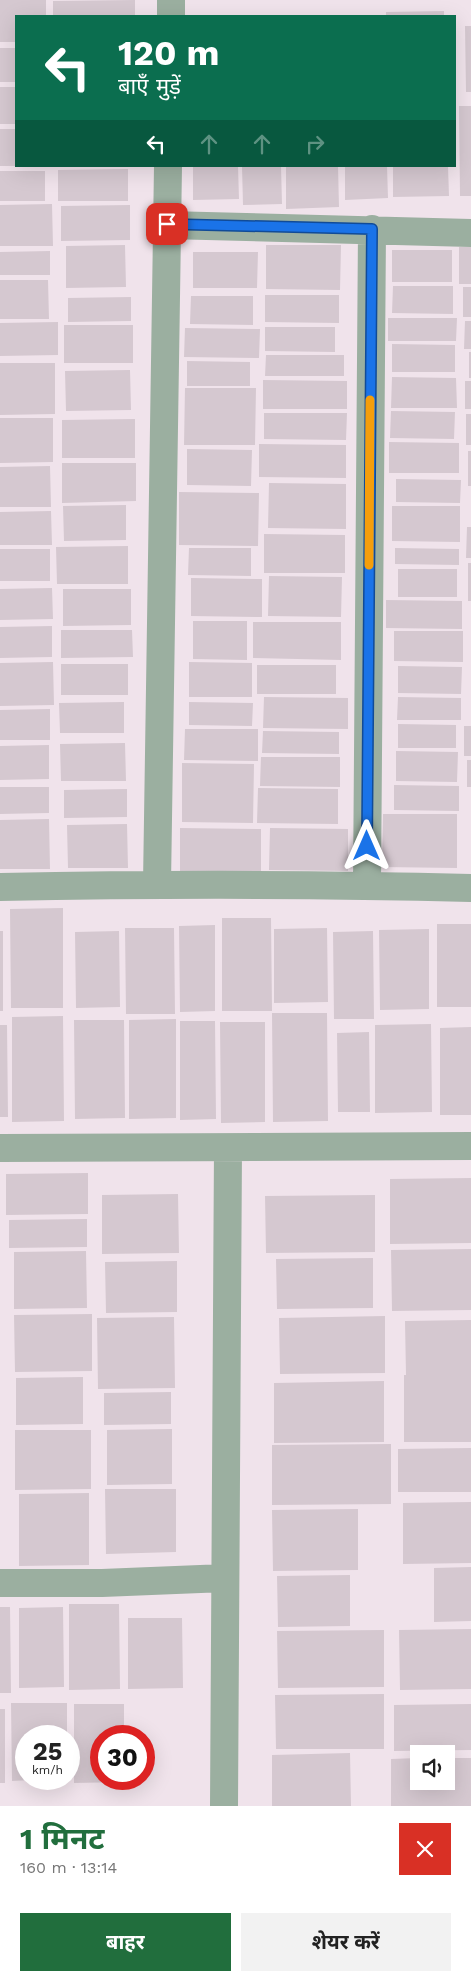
<!DOCTYPE html>
<html lang="hi">
<head>
<meta charset="utf-8">
<style>
	:root { --surface:#fff; --page:#f2f2f2; --text:#222; --muted:#767676; --accent:#216e3d }
	body { margin:0; font-family:"Work Sans","Noto Sans Devanagari",sans-serif; background:var(--page); color:var(--text); height:100vh; display:flex; flex-direction:column; font-size:19px; white-space:nowrap }
	* { box-sizing:border-box; margin:0 }
	p { font-size:16px; color:var(--muted) }
	.icon { flex:none; width:28px; height:28px; fill:none; stroke:currentColor; stroke-width:2; stroke-linecap:round; stroke-linejoin:round }
	.map { position:relative; height:1806px; overflow:hidden }
	.drawer { display:flex; flex-direction:column; background:var(--surface); flex:1 }
	.drawer>* { flex:none }
	.banner { position:absolute; left:15px; top:15px; width:441px; height:152px; border-radius:0px; box-shadow:0 5px 20px #0002; background:#0b6e4f; color:#fff; overflow:hidden }
	.fabs { position:absolute; left:410px; top:1745px; display:grid; gap:10px }
	.fabs a { display:grid; place-items:center; width:45px; height:45px; border-radius:0px; background:var(--surface); box-shadow:0 5px 20px #0002; font-size:25px }
	.speed { position:absolute; left:15px; top:1725px; display:flex; gap:10px; font-size:25px; font-weight:700; text-align:center }
	.speed>* { display:grid; place-content:center; width:65px; height:65px; border-radius:50%; background:var(--surface); box-shadow:0 5px 20px #0002; line-height:1 }
	.speed small { font-size:12px; font-weight:400 }
	.speed .limit { border:8px solid #d22; background:#fff; color:#111 }
	.pin { position:absolute; display:grid; place-items:center; width:42px; height:42px; color:#fff; margin:-21px; border-radius:10px; box-shadow:0 2px 8px #0006 }
	.me { position:absolute; width:55px; margin:-28px; rotate:0deg; stroke-linejoin:round; filter:drop-shadow(0 0 4px #0008) }
	.turn { display:flex; align-items:center; gap:18px; height:105px; padding:0 20px; font-size:22px }
	.turn .icon { width:65px; height:65px; stroke-width:2.5 }
	.turn b { display:block; font-size:35px; line-height:42px }
	.lanes { display:flex; align-items:center; height:48px; padding:0 20px; background:#0003; justify-content:center; gap:25px; direction:ltr }
	.lanes .off { opacity:.35 }
	.round { display:grid; place-items:center; flex:none; width:52px; height:52px; border-radius:0px; background:var(--page) }
	.summary { display:flex; align-items:center; justify-content:space-between; height:85px; padding:0 20px }
	h1 { font-size:30px; font-weight:700; line-height:38px; color:var(--accent) }
	.button { display:flex; gap:10px; margin-top:auto; padding:10px 20px }
	.button a { flex:1; height:58px; border-radius:0px; background:var(--accent); color:#fff; font-size:20px; font-weight:700; line-height:58px; text-align:center }
	.button a+a { background:var(--page); color:var(--text) }
	.map>svg:first-child { display:block }
	.building { fill:#d5c8d0 }
	.lines { fill:none; stroke-linecap:round; stroke-linejoin:round }
	.street { stroke:#9bafa0; stroke-width:28 }
	.route-casing { stroke:#114b97; stroke-width:12 }
	.route { stroke:#1a73e8; stroke-width:9 }
	.slow { stroke:#f59e0b; stroke-width:9 }
</style>
</head>
<body>
<div class="map">
<svg width="471" height="1806" viewBox="0 0 471 1806">
	<rect width="100%" height="100%" fill="#f0e3eb"/>
	<path class="building" d="M0,0H46V16H16V42H0Z
		M135,0V16H53V1Z
		M444,11V16H386V12Z
		M465,26H471V92H466Z
		M0,48H16V82H0Z
		M0,87H16V124H0Z
		M459,106H471V196H460Z
		M0,129H16V166H0Z
		M193,166H238L239,199L193,200Z
		M242,166H281L282,204L243,205Z
		M286,166H338L339,207L286,209Z
		M345,166H387L388,198L345,200Z
		M393,166H448L449,196L393,197Z
		M128,169V201H58V170Z
		M0,171H45V201H0Z
		M52,204L53,246H0V205Z
		M130,205V240L61,241V206Z
		M125,245L126,287L66,288V246Z
		M266,245H341L340,290L266,289Z
		M459,247H471V284H459Z
		M392,250H452V282H392Z
		M50,251V275H0V252Z
		M193,252H258L257,288H193Z
		M0,280H48L49,319H0Z
		M393,286H453V314L392,313Z
		M463,287H471V317H463Z
		M265,295H339V323L265,322Z
		M191,296H253V325L190,324Z
		M131,297V321L68,322V298Z
		M388,318H457L456,341H388Z
		M465,321H471V349H464Z
		M58,322V355L0,356V323Z
		M64,325H133V363H64Z
		M265,327H335V352L265,351Z
		M185,328L260,329L259,358L184,357Z
		M392,344L455,345V372H392Z
		M469,352H471V378H469Z
		M266,355H344V376H265Z
		M187,361L250,362V386H187Z
		M0,363H55V414L0,415Z
		M130,370L131,410L66,411L65,371Z
		M392,377L456,378L457,408H391Z
		M263,380L347,381V409H263Z
		M465,381H471V409H465Z
		M185,388H256L255,445H184Z
		M391,411L455,412L454,439L390,438Z
		M264,413H347L346,440L264,439Z
		M466,414H471V445H466Z
		M0,418H53V462L0,463Z
		M135,419V458H62V420Z
		M389,442L459,443V473H389Z
		M259,444L346,445V478L259,477Z
		M187,449L252,450L251,486L187,485Z
		M468,451H471V486H468Z
		M62,463H136V501L62,503Z
		M50,466L51,507H0V467Z
		M396,479L461,480L460,503L396,502Z
		M269,483L346,484V529L268,528Z
		M179,492L259,493L258,546L179,545Z
		M126,505V540L64,541L63,506Z
		M392,506H460V542L392,541Z
		M51,511L52,545H0V512Z
		M467,527H471V558H466Z
		M264,534L345,535V573H264Z
		M128,546V584H57L56,547Z
		M189,548H251V576L188,575Z
		M395,548L459,549V565L395,564Z
		M0,549H50V581H0Z
		M468,563H471V601H468Z
		M398,569H457V597H398Z
		M269,576L342,577L341,617L268,616Z
		M191,578L262,579V617L191,616Z
		M52,588L53,619L0,620V589Z
		M63,589H131V625L63,626Z
		M386,600L462,601V629L386,628Z
		M193,621H247V660L193,659Z
		M253,622H341V660L253,658Z
		M52,626V657L0,658V627Z
		M61,630H132L133,657L61,658Z
		M394,631H463V662L394,661Z
		M53,662L54,705L0,706V663Z
		M189,662L252,663V697H189Z
		M61,664H128V695H61Z
		M257,665H336V694H257Z
		M398,666L462,667L461,694L398,693Z
		M264,697L348,698V729L263,728Z
		M398,697L461,698V720H397Z
		M124,702V733H60L59,703Z
		M189,702L253,703L252,726L189,725Z
		M50,709V740H0V710Z
		M398,724L456,725V748H398Z
		M464,726H471V756H464Z
		M185,729H258V761L184,760Z
		M263,731L339,732V754L262,753Z
		M125,743L126,781H61L60,744Z
		M49,745V779L0,780V746Z
		M396,751L458,752L457,782L396,781Z
		M261,757H340V787L260,786Z
		M467,760H471V787H467Z
		M182,763L254,764L253,823L182,822Z
		M394,785L459,786V811L394,810Z
		M0,787H49V813L0,814Z
		M258,788L338,789V824L257,823Z
		M127,789V817L64,818V790Z
		M383,814H457V868L382,867Z
		M49,819L50,869H0V820Z
		M127,824L128,868H68L67,825Z
		M180,828L261,829V873L180,872Z
		M270,828L348,829V871L269,870Z
		M63,908V1008H11L10,909Z
		M222,918H271L272,1011H222Z
		M437,924H471V1007H437Z
		M215,925V1011L180,1012L179,926Z
		M125,928H174L175,1014H126Z
		M327,928L328,1002L274,1003V929Z
		M429,929V1009L380,1010L379,930Z
		M0,931H3V1011H0Z
		M119,931L120,1007L76,1008L75,932Z
		M373,931L374,1019H334L333,932Z
		M272,1013H327L328,1121L273,1122Z
		M63,1016L64,1121L12,1122V1017Z
		M176,1019V1118L129,1119V1020Z
		M74,1020H124L125,1118L75,1119Z
		M180,1021H215L216,1119L180,1120Z
		M220,1022H265V1122L221,1123Z
		M431,1024L432,1112L375,1113V1025Z
		M0,1025H7L8,1117H0Z
		M471,1027V1115H440V1028Z
		M369,1032L370,1112H338L337,1033Z
		M88,1173V1214L6,1215V1174Z
		M471,1178V1243L390,1244V1179Z
		M178,1194L179,1253L102,1254V1195Z
		M375,1195V1252L266,1253L265,1196Z
		M87,1219V1247L9,1248V1220Z
		M471,1249V1310L392,1311L391,1250Z
		M86,1251L87,1308L14,1309V1252Z
		M373,1258V1308L277,1309L276,1259Z
		M177,1261V1312L106,1313L105,1262Z
		M92,1314V1371L15,1372L14,1315Z
		M385,1316V1373L280,1374L279,1318Z
		M174,1317L175,1388L98,1389L97,1318Z
		M471,1320V1442H404V1375H416H406L405,1321Z
		M83,1377V1424L16,1425V1378Z
		M384,1381V1442L274,1443V1383Z
		M171,1392V1424L104,1425V1393Z
		M172,1429V1484L107,1485V1430Z
		M15,1430H91V1489L15,1490Z
		M391,1444V1504L272,1505V1445Z
		M471,1448V1492H398V1449Z
		M105,1489H176V1552L106,1554Z
		M89,1493V1565L19,1566V1494Z
		M471,1502V1563L403,1564V1503Z
		M358,1509V1570L273,1571L272,1510Z
		M471,1567V1621L434,1622V1568Z
		M350,1575V1626L278,1627L277,1576Z
		M69,1604H119L120,1689L69,1690Z
		M0,1607H10L11,1693H0Z
		M63,1607L64,1687L19,1688V1608Z
		M128,1618H182L183,1688L128,1689Z
		M471,1629V1689L400,1690L399,1630Z
		M384,1630V1687L278,1688L277,1631Z
		M384,1694V1749H276L275,1695Z
		M11,1703H67V1736H26V1779H31V1780L12,1781Z
		M74,1704H124V1736H101V1779H125V1782L74,1783Z
		M471,1704V1750L394,1751V1705Z
		M0,1709H5V1783H0Z
		M350,1753L351,1806H272V1755Z
		M419,1758V1781H446V1758H471V1806H391V1759Z"/>
	<g class="lines">
		<path class="street" d="M171,16V0
			M167,225L471,233
			M157,884L168,166
			M367,885L372,229
			M0,887C157,884 314,884 471,888
			M0,1148L471,1146
			M0,1583H102L225,1578
			M224,1806L228,1148"/>
	</g>
	<g class="lines">
		<g class="route-casing">
			<path id="route" d="M167,224L372,229L367,846"/>
		</g>
		<use href="#route" class="route"/>
		<path class="slow" d="M369,565L370,400"/>
	</g>
</svg>
<div class="fabs">
<a><svg class="icon" aria-label="sound" viewBox="0 0 24 24"><path d="M4 9h4l5-4v14l-5-4H4zM17 9q2 3 0 6"/></svg></a>
</div>
<div class="speed"><div>25<small>km/h</small></div><div class="limit">30</div></div>
<div class="pin" style="left:167px;top:224px;background:#d93025"><svg class="icon" aria-label="arrive" viewBox="0 0 24 24"><path d="M6 21V4h12l-3 4 3 4H6"/></svg></div>
<svg class="me" style="left:367px;top:846px" viewBox="-20 -20 40 40"><path d="M0-17L14 15 0 8-14 15z" fill="#1a73e8" stroke="#fff" stroke-width="4"/></svg>
<div class="banner">
<div class="turn"><svg class="icon" aria-label="left" viewBox="0 0 24 24"><path d="M17 20v-9H6M10 6l-5 5 5 5"/></svg><div><b>120 m</b>बाएँ मुड़ें</div></div>
<div class="lanes"><svg class="icon" aria-label="left" viewBox="0 0 24 24"><path d="M17 20v-9H6M10 6l-5 5 5 5"/></svg><svg class="icon off" aria-label="ahead" viewBox="0 0 24 24"><path d="M12 20V5M6 11l6-6 6 6"/></svg><svg class="icon off" aria-label="ahead" viewBox="0 0 24 24"><path d="M12 20V5M6 11l6-6 6 6"/></svg><svg class="icon off" aria-label="right" viewBox="0 0 24 24"><path d="M7 20v-9h11M14 6l5 5-5 5"/></svg></div>
</div>
</div>
<section class="drawer">
<div class="summary"><div><h1>1 मिनट</h1><p>160 m · 13:14</p></div><a class="round" style="background:#d93025;color:#fff"><svg class="icon" aria-label="close" viewBox="0 0 24 24"><path d="M6 6l12 12M18 6L6 18"/></svg></a></div>
<div class="button"><a>बाहर</a><a>शेयर करें</a></div>
</section>
</body>
</html>
